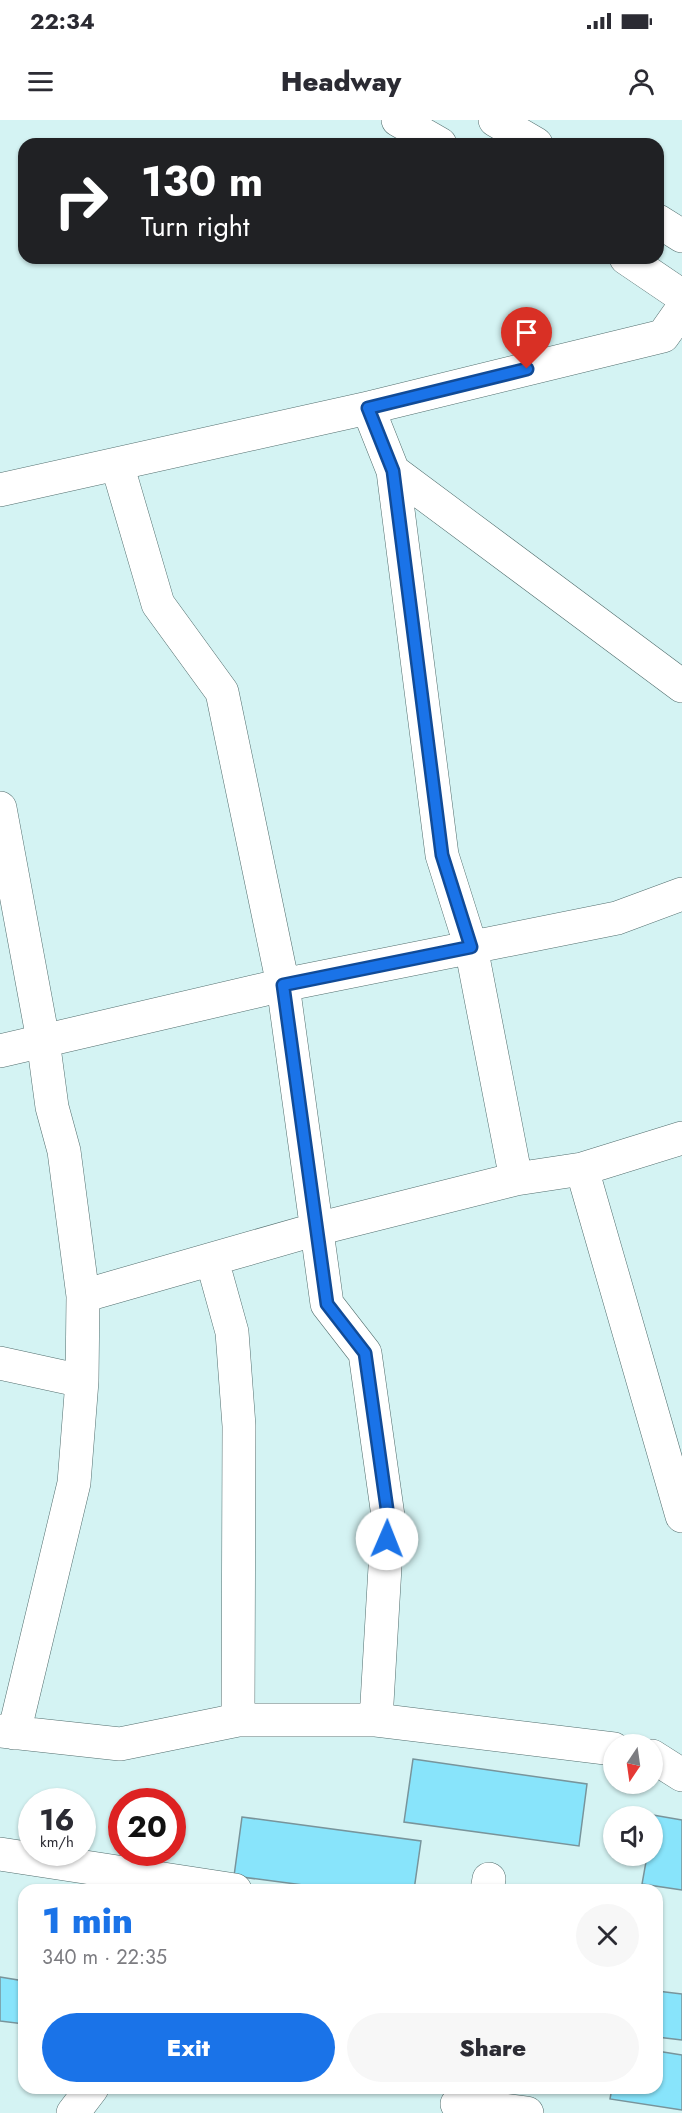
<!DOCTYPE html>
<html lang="en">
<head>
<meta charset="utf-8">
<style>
	:root { --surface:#fff; --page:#f7f7f7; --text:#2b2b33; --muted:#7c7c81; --accent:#1a73e8 }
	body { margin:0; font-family:Jost,sans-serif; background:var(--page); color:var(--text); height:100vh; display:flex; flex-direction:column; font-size:22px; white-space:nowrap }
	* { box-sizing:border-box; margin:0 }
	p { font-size:20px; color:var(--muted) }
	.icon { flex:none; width:33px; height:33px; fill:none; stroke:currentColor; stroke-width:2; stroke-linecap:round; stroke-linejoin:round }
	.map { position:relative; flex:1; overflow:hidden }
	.details { position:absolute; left:18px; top:1764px; width:645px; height:210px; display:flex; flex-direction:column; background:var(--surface); border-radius:18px; box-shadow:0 2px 4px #0004 }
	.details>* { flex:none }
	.guide { position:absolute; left:18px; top:18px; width:646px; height:126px; border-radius:18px; box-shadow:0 2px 4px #0004; background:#202124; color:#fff; overflow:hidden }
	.needle { width:39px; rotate:193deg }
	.controls { position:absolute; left:603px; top:1614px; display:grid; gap:12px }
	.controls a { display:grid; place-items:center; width:60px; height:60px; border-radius:50%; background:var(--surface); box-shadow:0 2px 4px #0004; font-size:30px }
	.speed { position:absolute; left:18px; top:1668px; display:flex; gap:12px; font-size:30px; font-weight:700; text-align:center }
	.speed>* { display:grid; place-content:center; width:78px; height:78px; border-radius:50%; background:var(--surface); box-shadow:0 2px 4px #0004; line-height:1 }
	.speed small { font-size:15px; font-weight:400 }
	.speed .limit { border:9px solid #d22; background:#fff; color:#111 }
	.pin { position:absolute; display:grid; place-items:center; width:51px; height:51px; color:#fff; margin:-62px -26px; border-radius:50% 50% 50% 0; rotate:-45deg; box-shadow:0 0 6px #0007 }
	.pin .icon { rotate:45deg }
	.me { position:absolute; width:66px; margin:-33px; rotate:1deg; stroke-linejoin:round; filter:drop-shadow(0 0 4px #0008) }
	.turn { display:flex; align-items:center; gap:21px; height:126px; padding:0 24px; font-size:27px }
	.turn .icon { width:78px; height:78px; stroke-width:2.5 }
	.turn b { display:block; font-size:42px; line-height:51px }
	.round { display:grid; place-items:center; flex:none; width:63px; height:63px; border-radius:32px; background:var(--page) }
	.headline { display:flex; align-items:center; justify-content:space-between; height:102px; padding:0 24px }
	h1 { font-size:36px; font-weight:800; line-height:45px; color:var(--accent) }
	.button { display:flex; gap:12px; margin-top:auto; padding:12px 24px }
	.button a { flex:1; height:69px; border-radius:36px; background:var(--accent); color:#fff; font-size:24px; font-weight:800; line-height:69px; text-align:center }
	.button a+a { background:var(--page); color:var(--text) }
	.status { display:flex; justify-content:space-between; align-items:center; height:42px; padding:0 30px; background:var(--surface); direction:ltr }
	.status svg { height:16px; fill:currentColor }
	header { display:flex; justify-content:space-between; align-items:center; height:78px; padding:0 24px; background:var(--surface); font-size:27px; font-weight:800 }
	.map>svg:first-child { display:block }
	.building { fill:#88e4fb; stroke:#78949b; stroke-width:1.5 }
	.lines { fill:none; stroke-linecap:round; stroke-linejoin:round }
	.minor-casing { stroke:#526e6e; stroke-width:34 }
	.highway-casing { stroke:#526e6e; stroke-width:34 }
	.minor { stroke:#fff; stroke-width:33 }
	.highway { stroke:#fff; stroke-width:33 }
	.route-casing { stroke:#114b97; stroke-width:15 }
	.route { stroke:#1a73e8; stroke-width:10 }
</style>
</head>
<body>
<div class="status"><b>22:34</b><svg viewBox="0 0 49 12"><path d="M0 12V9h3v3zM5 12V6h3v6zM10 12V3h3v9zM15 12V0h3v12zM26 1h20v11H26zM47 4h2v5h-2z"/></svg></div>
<header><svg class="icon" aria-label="menu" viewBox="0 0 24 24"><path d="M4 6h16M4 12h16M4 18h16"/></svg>Headway<svg class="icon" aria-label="person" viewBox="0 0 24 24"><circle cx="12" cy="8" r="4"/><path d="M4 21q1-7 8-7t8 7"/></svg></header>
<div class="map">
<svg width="682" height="1993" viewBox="0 0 682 1993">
	<rect width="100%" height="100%" fill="#d4f3f3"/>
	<path class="building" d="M413,1639L587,1664L579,1726L404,1702Z
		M653,1695L682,1700V1770L642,1764L647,1736H652Z
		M242,1697L421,1721L414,1770H341L234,1756Z
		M0,1857L24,1861V1904L0,1901Z
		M657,1871L682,1874V1920L657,1917Z
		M657,1931L682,1935V1990L610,1979L612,1968H657Z"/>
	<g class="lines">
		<g class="minor-casing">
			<path id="minor" d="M368,288L393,351L442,735L471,827L516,1059L582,1049L682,1396
				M117,344L158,484L222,572L283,865L327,1184L365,1233L388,1396L376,1600
				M393,351L682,566
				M0,370L368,288L663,216L682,189
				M0,688L43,920L52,987L64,1031L83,1176L82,1261L74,1363L14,1613
				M0,931L283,865L617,798L682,774
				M582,1049L682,1018
				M212,1140L232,1212L239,1306L238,1600
				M83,1176L317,1109L516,1059
				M0,1243L82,1261
				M0,1611L120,1624L238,1600H376L614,1629
				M652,1636L682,1655
				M0,1734L235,1770
				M487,1770L489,1759
				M457,1984L527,1993
				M73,1993L92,1968"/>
		</g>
		<g class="highway-casing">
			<path id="highway" d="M398,0L440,24
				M495,0L536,24
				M658,101L682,116
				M626,138L682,176"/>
		</g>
		<use href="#minor" class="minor"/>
		<use href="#highway" class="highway"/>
	</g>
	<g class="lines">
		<g class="route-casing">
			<path id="route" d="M387,1419L388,1396L365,1233L327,1184L283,865L471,827L442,735L393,351L368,288L527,249"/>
		</g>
		<use href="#route" class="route"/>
	</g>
</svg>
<div class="controls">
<a><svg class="needle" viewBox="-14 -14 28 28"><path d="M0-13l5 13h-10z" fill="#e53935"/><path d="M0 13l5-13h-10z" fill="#7c7c81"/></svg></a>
<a><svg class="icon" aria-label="sound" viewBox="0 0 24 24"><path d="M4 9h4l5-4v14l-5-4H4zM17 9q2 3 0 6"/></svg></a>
</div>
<div class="speed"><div>16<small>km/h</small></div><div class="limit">20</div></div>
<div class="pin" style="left:527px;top:249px;background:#d93025"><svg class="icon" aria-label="arrive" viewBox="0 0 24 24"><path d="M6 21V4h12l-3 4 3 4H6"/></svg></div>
<svg class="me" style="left:387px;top:1419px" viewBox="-20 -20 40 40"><circle r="19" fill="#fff"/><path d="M0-13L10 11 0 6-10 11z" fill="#1a73e8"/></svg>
<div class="guide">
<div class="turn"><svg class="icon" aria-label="right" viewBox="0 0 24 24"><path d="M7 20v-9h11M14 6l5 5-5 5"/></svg><div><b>130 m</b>Turn right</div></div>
</div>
<section class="details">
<div class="headline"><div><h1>1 min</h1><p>340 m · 22:35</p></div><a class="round"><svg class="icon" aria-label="close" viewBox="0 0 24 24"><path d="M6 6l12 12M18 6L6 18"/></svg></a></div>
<div class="button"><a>Exit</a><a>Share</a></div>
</section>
</div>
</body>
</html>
